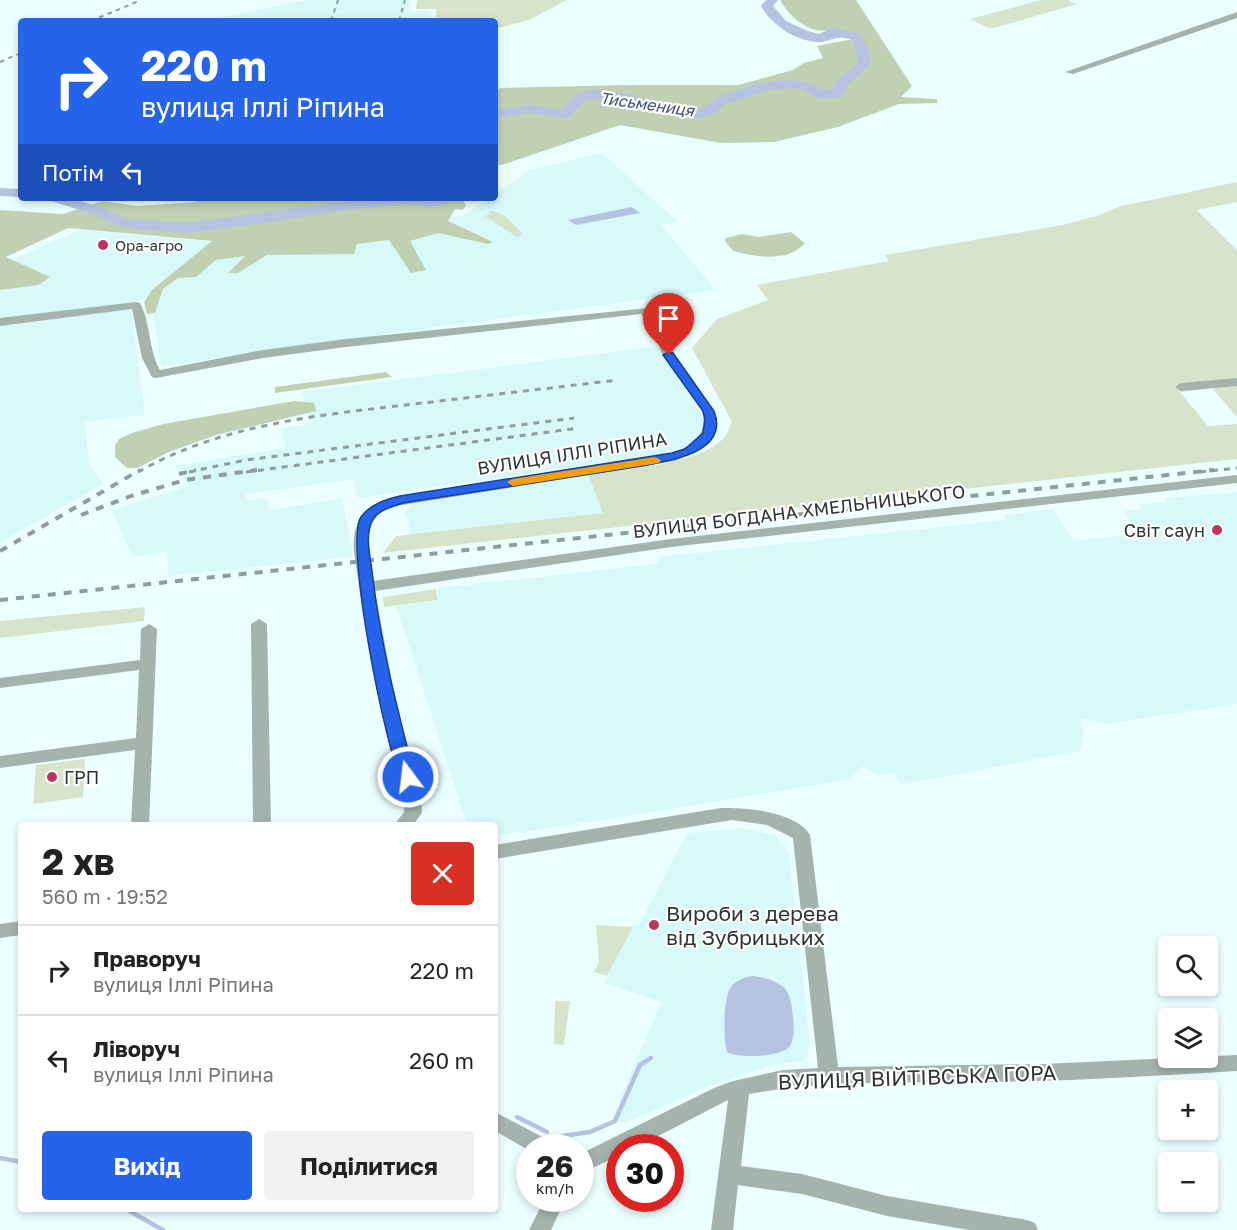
<!DOCTYPE html>
<html lang="uk">
<head>
<meta charset="utf-8">
<style>
	:root { --surface:#fff; --page:#f2f2f2; --text:#222; --muted:#767676; --line:#e0e0e0; --accent:#2563eb }
	body { margin:0; font-family:"Golos Text",sans-serif; background:var(--page); color:var(--text); height:100vh; display:flex; flex-direction:column; font-size:22px; white-space:nowrap }
	* { box-sizing:border-box; margin:0 }
	p { font-size:20px; color:var(--muted) }
	.icon { flex:none; width:33px; height:33px; fill:none; stroke:currentColor; stroke-width:2; stroke-linecap:round; stroke-linejoin:round }
	.map { position:relative; flex:1; overflow:hidden }
	.sheet { position:absolute; left:18px; top:822px; width:480px; height:390px; display:flex; flex-direction:column; background:var(--surface); border-radius:6px; box-shadow:0 3px 9px #0003 }
	.sheet>* { flex:none }
	.guide { position:absolute; left:18px; top:18px; width:480px; height:183px; border-radius:6px; box-shadow:0 3px 9px #0003; background:#2563eb; color:#fff; overflow:hidden }
	.fabs { position:absolute; left:1158px; top:936px; display:grid; gap:12px }
	.fabs a { display:grid; place-items:center; width:60px; height:60px; border-radius:6px; background:var(--surface); box-shadow:0 3px 9px #0003; font-size:30px }
	.speed { position:absolute; left:516px; top:1134px; display:flex; gap:12px; font-size:30px; font-weight:700; text-align:center }
	.speed>* { display:grid; place-content:center; width:78px; height:78px; border-radius:50%; background:var(--surface); box-shadow:0 3px 9px #0003; line-height:1 }
	.speed small { font-size:15px; font-weight:400 }
	.speed .limit { border:9px solid #d22; background:#fff; color:#111 }
	.pin { position:absolute; display:grid; place-items:center; width:51px; height:51px; color:#fff; margin:-62px -26px; border-radius:50% 50% 50% 0; rotate:-45deg; box-shadow:0 0 6px #0007 }
	.pin .icon { rotate:45deg }
	.me { position:absolute; width:66px; margin:-33px; rotate:345deg; stroke-linejoin:round; filter:drop-shadow(0 0 4px #0008) }
	.turn { display:flex; align-items:center; gap:21px; height:126px; padding:0 24px; font-size:27px }
	.turn .icon { width:78px; height:78px; stroke-width:2.5 }
	.turn b { display:block; font-size:42px; line-height:51px }
	.then { display:flex; align-items:center; height:57px; padding:0 24px; background:#0003; gap:12px; font-size:22px }
	.round { display:grid; place-items:center; flex:none; width:63px; height:63px; border-radius:6px; background:var(--page) }
	.summary { display:flex; align-items:center; justify-content:space-between; height:102px; padding:0 24px }
	h1 { font-size:36px; font-weight:700; line-height:45px }
	.action { display:flex; gap:12px; margin-top:auto; padding:12px 24px }
	.action a { flex:1; height:69px; border-radius:6px; background:var(--accent); color:#fff; font-size:24px; font-weight:700; line-height:69px; text-align:center }
	.action a+a { background:var(--page); color:var(--text) }
	ul { padding:0; list-style:none }
	li { display:flex; align-items:center; gap:18px; height:90px; padding:0 24px; border-top:2px solid var(--line) }
	li div { flex:1 }
	li b { display:block; font-size:22px }
	li em { font-style:normal }
	.map>svg:first-child { display:block }
	.built { fill:#d8f9fa }
	.green { fill:#d6e4cb }
	.forest { fill:#c0d1b3 }
	.water { fill:#b5c3e1 }
	.lines { fill:none; stroke-linecap:round; stroke-linejoin:round }
	.stream { stroke:#b5c3e1; stroke-width:4.5 }
	.river { fill:#b5c3e1; fill-rule:evenodd }
	.minor { fill:#a4b3ac; fill-rule:evenodd }
	.rail-far2 { stroke:#8f9d9d; stroke-width:2; stroke-dasharray:4.5 4.5; stroke-linecap:butt }
	.rail-far1 { stroke:#8f9d9d; stroke-width:3; stroke-dasharray:6 6; stroke-linecap:butt }
	.rail { stroke:#8f9d9d; stroke-width:4; stroke-dasharray:8 8; stroke-linecap:butt }
	.route { fill:#2563eb; stroke:#184099; stroke-width:1.5 }
	.slow { fill:#f59e0b }
	.poi-dot { fill:#c0325f; stroke:#fff; stroke-width:2 }
	.labels { text-anchor:middle; dominant-baseline:central; stroke-width:4.5; stroke-linejoin:round; paint-order:stroke }
	.far-poi-label { font-size:15px; fill:#2c3536; stroke:#fff; text-anchor:start }
	.far-water-label { font-size:16px; font-style:italic; fill:#3d507b; stroke:#fff }
	.street-label { font-size:18px; fill:#2c3536; stroke:#fff }
	.poi-label { font-size:18px; fill:#2c3536; stroke:#fff; text-anchor:end }
	.near-poi-label { font-size:21px; fill:#2c3536; stroke:#fff; text-anchor:start }
	.near-street-label { font-size:21px; fill:#2c3536; stroke:#fff }
</style>
</head>
<body>
<div class="map">
<svg width="1237" height="1230" viewBox="0 0 1237 1230">
	<rect width="100%" height="100%" fill="#ecffff"/>
	<path class="built" d="M305,0H412L409,11H432L429,21H208Z
		M602,153L678,222L661,225L716,290L444,326L161,366L151,295L128,305L0,320V265L80,230L214,242L463,216L489,198H495V194L529,170Z
		M131,308L145,415L85,422L89,465L104,484L0,542V326Z
		M659,346L703,418L704,428L698,438L676,452L358,498L353,479L246,494L247,500L267,498L269,510L342,498L353,555L348,557L168,576L167,551L133,557L111,510L189,486L175,466L285,448L281,429L310,424L302,392Z
		M588,474L604,513L411,535L407,517L404,513L412,503Z
		M1237,492V704L1106,724L1080,718L1084,735L1080,751L900,785L894,773L878,775L863,766L848,780L521,833L520,831L495,836V825H467L396,605L439,600L437,588L657,564L659,562L658,557L1006,520L1004,515L1053,509L1074,541L1138,534L1124,511L1142,509L1139,505L1167,502L1165,498Z
		M744,828L776,836L789,853L810,1044L807,1057L803,1061L770,1066L714,1084L625,1123L612,1118L661,1002L604,983L634,924L639,925L687,833Z"/>
	<path class="green" d="M417,0H567L529,20L495,29V21H435L437,9H416Z
		M1041,0H1068L1077,4L994,28H988L970,19Z
		M1237,182V202L1197,210L1237,250V417L1212,388L1180,392L1208,426L1237,424V459L383,553L396,536L603,513L588,474C622,469 730,465 731,420L692,348L717,319L768,300L757,285L889,261L885,255L1063,225L1097,216L1121,206Z
		M489,211C505,212 513,224 523,234L517,237L485,216L490,214Z
		M436,589L438,600L384,607L383,597Z
		M145,607L144,621L0,638V621Z
		M85,759L83,797L33,804L36,765Z
		M596,925L633,927L607,976L594,972L599,962Z
		M555,1001H570L564,1045L554,1044Z"/>
	<path class="forest" d="M780,0H856L912,86L901,97L937,99V103L899,104L838,127L774,142L721,143L620,125L502,165L495,164V92L500,88L627,85H738L793,70L804,63L823,58L817,46L858,38C846,27 826,34 812,29C798,24 787,12 780,0Z
		M199,198H462L466,206L462,210L455,209L448,221L493,242L488,244L438,233L410,241L426,270L411,273L389,240L357,244L354,254L267,255L238,273H228L245,256L216,260L196,277L178,278L163,289L155,313L147,314L144,302L152,290L212,241L68,228L6,257L50,277L38,285L0,290V210L63,214L102,201L137,206L195,202Z
		M791,232L805,243C788,263 756,257 733,251L725,241L726,238L742,234L758,237Z
		M386,372L392,377L275,393V387Z
		M294,401L314,403L316,411L216,435L169,452L137,468H127L115,457V445L119,439L132,433L163,424Z"/>
	<path class="water" d="M632,207L640,213L576,225L568,220Z
		M752,976C763,977 779,981 786,990C793,1000 797,1036 790,1046C783,1057 738,1059 727,1052C723,1039 723,998 731,987C736,980 744,978 752,976Z"/>
	<g class="lines">
		<path class="stream" d="M517,1117L547,1132
			M563,1136L590,1132L615,1121L640,1065L651,1058
			M0,1158L21,1162
			M126,1209L163,1230"/>
		<path class="river" d="M766,0H778L773,6L786,21L808,31L818,34L835,28L860,34L869,52L870,64L847,86L843,95L833,99L817,98L800,88L768,90L724,105L715,113L699,118H686L622,101L596,99L586,100L571,116L564,118L532,113L495,118V110L532,105L561,110C567,105 570,98 578,94C614,77 659,113 695,110C705,109 708,103 715,99C740,86 798,70 821,90H832L836,81L858,63L857,52L851,39C831,35 834,41 819,42C797,42 771,25 761,6Z
			M0,188L21,189V197L0,196Z
			M49,198H71L103,208L127,219L187,223L352,201L381,198H452L449,203L430,208L408,204L352,209L279,221L187,233L124,228L93,214L51,201Z"/>
		<path class="minor" d="M1237,12V18L1073,74L1065,72Z
			M136,302L140,303C151,323 148,349 160,370L263,350L346,339L648,308L663,327L675,355L714,411L717,420L714,435L708,444L695,453L675,461L390,507C359,521 370,554 373,581L671,539L1237,475V483L671,547L375,591L393,688L421,799L422,813L413,825H394L404,812L405,799C386,726 368,654 358,579C356,562 350,542 357,525C364,506 382,500 400,496L672,453C693,445 708,435 702,411L663,355L651,328L641,314L346,347L263,358L156,378L152,377L142,358L132,309L0,326V318Z
			M1237,378V386L1181,391L1175,387L1181,383Z
			M259,619L267,624L271,825H253L251,624Z
			M149,624L157,629L149,825H131L135,750L0,768V756L136,738L139,670L0,688V678L140,660L141,629Z
			M721,808C745,807 797,812 810,835L838,1067L1043,1064L1237,1055V1071C1155,1076 1073,1081 991,1082C910,1083 828,1079 749,1094L741,1166L802,1174L887,1196L1027,1220L1035,1223L1038,1230H969L887,1216L802,1194L738,1185L733,1230H711L728,1100L635,1148H620V1155L580,1174V1154L714,1088L733,1081L783,1070L818,1068L793,838L767,825L732,820L495,859V845Z
			M21,921V935L0,938V924Z
			M495,1112L550,1141L553,1148H530V1151L495,1131Z
			M545,1198H566L551,1230H529Z"/>
		<path class="rail-far2" d="M91,21L141,0
			M331,21L338,0
			M399,21L405,0
			M0,62L21,53"/>
		<path class="rail-far1" d="M138,472C222,424 320,415 414,404C482,396 550,388 618,380
			M189,472L246,460L574,418
			M246,472L579,428
			M1200,472L1237,468"/>
		<path class="rail" d="M179,474L196,470
			M81,515L131,496L185,480L257,470
			M0,551L140,470
			M0,600L1214,470"/>
	</g>
	<path class="route" d="M669,352L673,353L714,411C730,452 670,461 642,466L403,503C392,507 377,510 372,521C365,535 370,556 372,571C380,642 397,709 415,777L413,781H402C386,753 344,541 361,517C370,504 386,499 400,496L672,453L685,449L703,433L705,419L703,411L663,355Z"/>
	<path class="slow" d="M655,457L661,460L659,463L513,486L507,482L513,479Z"/>
	<g class="poi-dot">
		<circle cx="103" cy="245" r="6"/>
		<circle cx="1217" cy="530" r="6"/>
		<circle cx="52" cy="777" r="6"/>
		<circle cx="654" cy="925" r="6"/>
	</g>
	<g class="labels">
		<g class="far-poi-label">
			<text x="115" y="245">Ора-агро</text>
		</g>
		<g class="far-water-label">
			<text transform="translate(647 104) rotate(8)">Тисьмениця</text>
		</g>
		<g class="street-label">
			<text transform="translate(572 453) rotate(-9)">ВУЛИЦЯ ІЛЛІ РІПИНА</text>
			<text transform="translate(799 511) rotate(-7)">ВУЛИЦЯ БОГДАНА ХМЕЛЬНИЦЬКОГО</text>
		</g>
		<g class="poi-label">
			<text x="1205" y="530">Світ саун</text>
			<text x="64" y="777" text-anchor="start">ГРП</text>
		</g>
		<g class="near-poi-label">
			<text x="666" y="913">Вироби з дерева<tspan x="666" dy="24">від Зубрицьких</tspan></text>
		</g>
		<g class="near-street-label">
			<text transform="translate(917 1077) rotate(-2)">ВУЛИЦЯ ВІЙТІВСЬКА ГОРА</text>
		</g>
	</g>
</svg>
<div class="fabs">
<a><svg class="icon" aria-label="search" viewBox="0 0 24 24"><circle cx="10" cy="10" r="6"/><path d="M15 15l6 6"/></svg></a>
<a><svg class="icon" aria-label="layers" viewBox="0 0 24 24"><path d="M12 4l9 5-9 5-9-5zM3 14l9 5 9-5"/></svg></a>
<a>+</a>
<a>−</a>
</div>
<div class="speed"><div>26<small>km/h</small></div><div class="limit">30</div></div>
<div class="pin" style="left:669px;top:355px;background:#d93025"><svg class="icon" aria-label="arrive" viewBox="0 0 24 24"><path d="M6 21V4h12l-3 4 3 4H6"/></svg></div>
<svg class="me" style="left:408px;top:777px" viewBox="-20 -20 40 40"><circle r="17" fill="#2563eb" stroke="#fff" stroke-width="3"/><path d="M0-11L8 9 0 5-8 9z" fill="#fff"/></svg>
<div class="guide">
<div class="turn"><svg class="icon" aria-label="right" viewBox="0 0 24 24"><path d="M7 20v-9h11M14 6l5 5-5 5"/></svg><div><b>220 m</b>вулиця Іллі Ріпина</div></div>
<div class="then">Потім<svg class="icon" aria-label="left" viewBox="0 0 24 24"><path d="M17 20v-9H6M10 6l-5 5 5 5"/></svg></div>
</div>
<section class="sheet">
<div class="summary"><div><h1>2 хв</h1><p>560 m · 19:52</p></div><a class="round" style="background:#d93025;color:#fff"><svg class="icon" aria-label="close" viewBox="0 0 24 24"><path d="M6 6l12 12M18 6L6 18"/></svg></a></div>
<ul>
<li><svg class="icon" aria-label="right" viewBox="0 0 24 24"><path d="M7 20v-9h11M14 6l5 5-5 5"/></svg><div><b>Праворуч</b><p>вулиця Іллі Ріпина</p></div><em>220 m</em></li>
<li><svg class="icon" aria-label="left" viewBox="0 0 24 24"><path d="M17 20v-9H6M10 6l-5 5 5 5"/></svg><div><b>Ліворуч</b><p>вулиця Іллі Ріпина</p></div><em>260 m</em></li>
</ul>
<div class="action"><a>Вихід</a><a>Поділитися</a></div>
</section>
</div>
</body>
</html>
